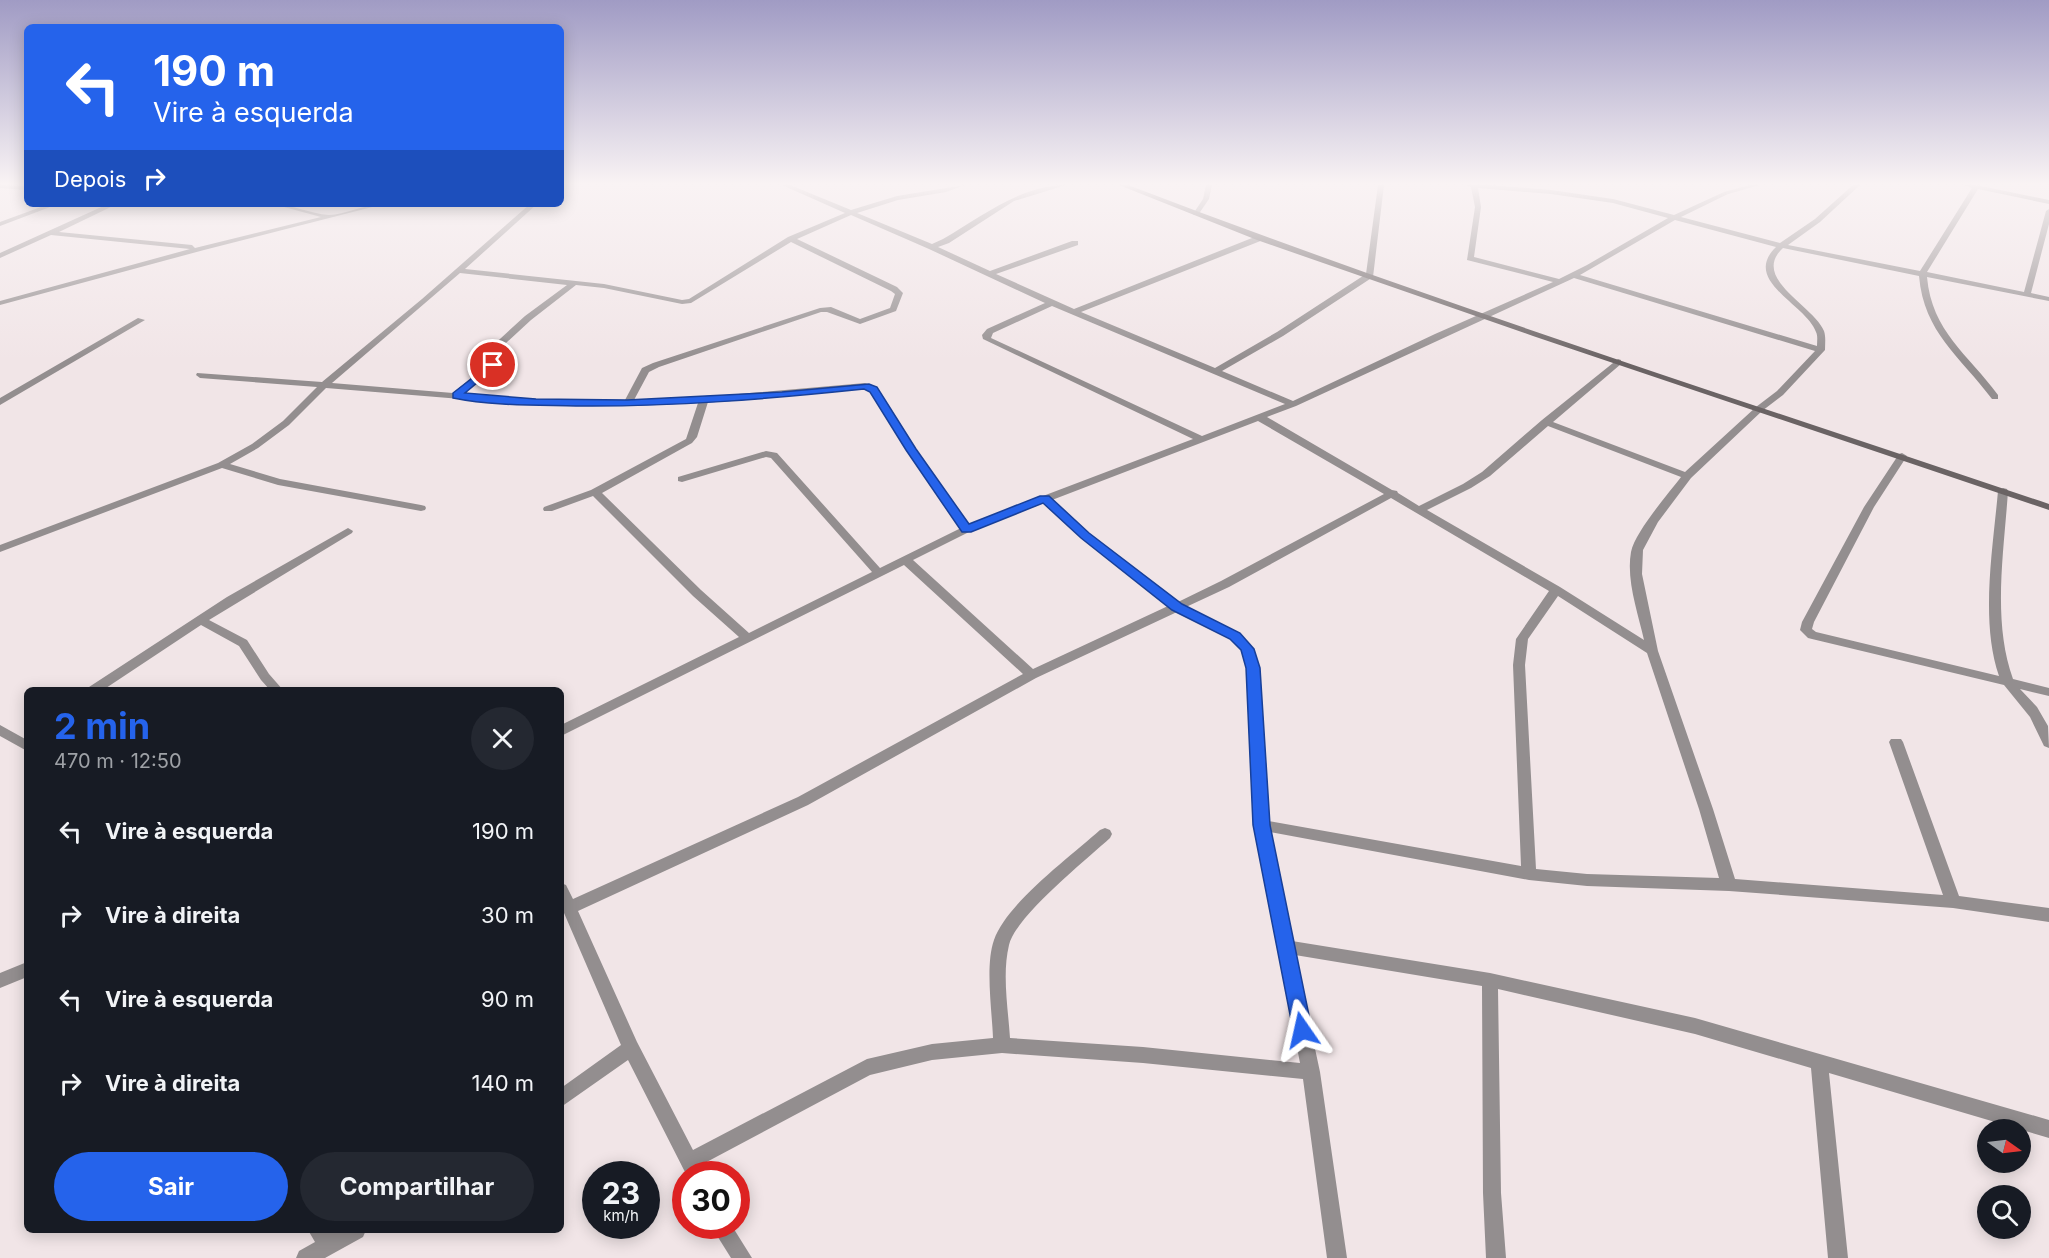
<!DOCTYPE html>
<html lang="pt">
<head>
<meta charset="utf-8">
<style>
	:root { --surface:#171b24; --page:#242831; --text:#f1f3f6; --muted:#9ea1a6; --accent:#2563eb }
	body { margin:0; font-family:Inter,sans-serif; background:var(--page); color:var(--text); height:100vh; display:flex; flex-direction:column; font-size:22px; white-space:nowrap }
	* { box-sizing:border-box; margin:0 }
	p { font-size:20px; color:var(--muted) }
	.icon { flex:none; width:33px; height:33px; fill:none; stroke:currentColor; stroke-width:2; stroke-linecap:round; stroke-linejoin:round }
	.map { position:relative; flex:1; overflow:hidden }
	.details { position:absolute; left:24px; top:687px; width:540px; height:546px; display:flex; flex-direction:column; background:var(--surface); border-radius:9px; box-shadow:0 3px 15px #0003 }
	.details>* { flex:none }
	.banner { position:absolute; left:24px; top:24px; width:540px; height:183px; border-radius:9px; box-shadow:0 3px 15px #0003; background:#2563eb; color:#fff; overflow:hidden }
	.needle { width:39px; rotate:104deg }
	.buttons { position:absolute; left:1977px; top:1119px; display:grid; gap:12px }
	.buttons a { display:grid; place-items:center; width:54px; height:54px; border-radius:50%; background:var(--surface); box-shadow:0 3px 15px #0003; font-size:30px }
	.speed { position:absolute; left:582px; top:1161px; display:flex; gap:12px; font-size:30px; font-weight:700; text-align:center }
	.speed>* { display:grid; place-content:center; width:78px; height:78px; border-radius:50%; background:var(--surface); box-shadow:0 3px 15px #0003; line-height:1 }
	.speed small { font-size:15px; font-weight:400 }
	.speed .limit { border:9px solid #d22; background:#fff; color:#111 }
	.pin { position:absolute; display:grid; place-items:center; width:51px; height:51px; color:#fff; margin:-26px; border:3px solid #fff; border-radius:50%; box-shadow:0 2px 6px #0007 }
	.me { position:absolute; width:66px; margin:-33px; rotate:349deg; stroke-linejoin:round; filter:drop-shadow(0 0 4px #0008) }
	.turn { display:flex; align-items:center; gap:21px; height:126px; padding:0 30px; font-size:27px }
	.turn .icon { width:78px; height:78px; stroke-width:2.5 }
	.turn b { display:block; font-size:42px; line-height:51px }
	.then { display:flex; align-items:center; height:57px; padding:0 30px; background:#0003; gap:12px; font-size:22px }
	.round { display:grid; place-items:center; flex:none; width:63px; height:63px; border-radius:32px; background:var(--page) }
	.head { display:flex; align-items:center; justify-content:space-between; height:102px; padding:0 30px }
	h1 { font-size:36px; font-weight:700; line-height:45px; color:var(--accent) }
	.action { display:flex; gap:12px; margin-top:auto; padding:12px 30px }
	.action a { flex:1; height:69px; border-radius:36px; background:var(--accent); color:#fff; font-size:24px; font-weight:700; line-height:69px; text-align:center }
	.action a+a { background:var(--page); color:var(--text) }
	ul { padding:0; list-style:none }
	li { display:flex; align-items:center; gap:18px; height:84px; padding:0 30px }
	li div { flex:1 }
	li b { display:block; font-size:22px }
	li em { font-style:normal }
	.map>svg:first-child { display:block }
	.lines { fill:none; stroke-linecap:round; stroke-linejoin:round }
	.street { fill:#938e8f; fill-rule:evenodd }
	.secondary { fill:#6a6364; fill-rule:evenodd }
	.route { fill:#2563eb; stroke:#184099; stroke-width:1.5 }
</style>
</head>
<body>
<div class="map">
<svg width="2049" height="1258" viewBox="0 0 2049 1258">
	<rect width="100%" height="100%" fill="#f1e5e7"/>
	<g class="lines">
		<path class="street" d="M0,185L27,186V190L0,188Z
			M782,185H790L851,210L897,196L965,185L946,192L898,200L857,213L932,244L943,239C981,217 1021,185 1066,185L1014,201L949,243L938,247L990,271L1072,241H1078V245L996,274L1074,309L1257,236H1263V240L1081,312L1215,368L1277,332L1366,274L1378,185H1384L1373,277L1283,336L1222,371L1293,401L1435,334L1553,282L1467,260L1475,207L1471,187L1466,185H1491L1551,190L1613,199L1674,215L1724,192L1750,185H1760L1728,194L1681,217L1780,243L1815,219L1853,185H1860L1820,222L1788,245L1920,271L1972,188L1964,185H1976L2049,200V204L1978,189L1927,272L2024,292L2046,211L2049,209V224L2031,293L2049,297V301L1927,277C1932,332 1968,354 1998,395V399H1992C1960,356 1924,333 1919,276L1783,248C1750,278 1814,306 1824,331C1826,337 1825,344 1825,350L1783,395L1762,411L1691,478L1658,522L1643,550L1642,574L1658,651L1713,809L1735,879L1943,895L1889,742L1891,739H1901L1903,742L1959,896L2049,908V922L1953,908L1729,891L1587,886L1529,880L1270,832L1292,941L1490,973L1695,1018L2049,1120V1138L1829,1073L1848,1258H1828L1811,1068L1695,1034L1498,989L1501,1193L1506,1258H1486L1483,1193L1482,986L1295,955L1320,1072L1347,1258H1327L1303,1079L1143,1063L1002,1053L932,1060L870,1075L701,1165L705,1174H686L628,1060L561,1107V1088L621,1045L561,906V883L566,885L573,899L798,797L1023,674L904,565L561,736V725L739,637L693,596L593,496L552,511H544L543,509L544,507L591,490L686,439L698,403L628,406L535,405L326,388L289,425L258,448L230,464L280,479L421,505L425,506L426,508L425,510L421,511L278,485L222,468L0,552V545L218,463L252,444L283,421L317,387L200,378L196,375L197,373L322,382L422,299L530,204H537L465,269L604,284L682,300L689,299L788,237L845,213ZM1478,188L1551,194L1613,203L1668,218L1587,265L1559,279L1474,257L1481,207ZM851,215L929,249L1045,303L987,329L982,335L983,339L1193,439L969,524L916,449L877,387L865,383L704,397L634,400L649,372L659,367L821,312H827L860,324L896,311L903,293L897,287L797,239ZM1675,220L1776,247C1741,281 1806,304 1816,332C1818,336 1817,341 1817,346L1580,275ZM791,242L891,291L895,294L890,308L860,319L831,307L820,308L653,363L642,368L625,400L535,399L463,393L498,365L499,363L494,354L531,320L576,285L604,288L682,304L691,303ZM460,273L567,285L525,316L488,350L485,354L490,362L453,393L332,383ZM1574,278L1815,351L1777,391L1756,407L1685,472L1553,422L1621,364V360L1618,359L1542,420L1482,472L1463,484L1419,506L1398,493L1397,491L1392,490L1267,417L1296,406ZM1052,306L1285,404L1202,436L991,338L993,333ZM864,389L871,391L906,450L961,528L880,568L777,453L766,451L678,477V481L682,482L766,457L771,458L872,572L749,633L701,590L602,493L692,443L697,437L708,402ZM1258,421L1384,494L1221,581L1178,602L1089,534L1052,500ZM1548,426L1681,477C1668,494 1635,532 1631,552C1626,580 1638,613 1644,640L1560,587L1427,510L1471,488L1490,476ZM1391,498L1549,591L1516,639L1513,665L1521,866L1268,821L1259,668L1253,649L1239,633L1186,607L1229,587ZM1044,503L1081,538L1168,606L1033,669L913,560L971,531ZM1558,596L1647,653L1699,809L1719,878L1587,874L1536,869L1525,665L1528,639ZM1177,612L1231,639L1241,650L1247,668L1254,825L1300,1063L1143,1047L1010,1038C1008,1008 1002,974 1009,945C1015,917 1087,859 1110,838L1112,834L1110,830L1105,828L1100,830C1070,857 1007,903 994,940C985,965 992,1011 993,1038L932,1044L867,1059L693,1150L637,1042L578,911L808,805L1036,678Z
			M1206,185H1212L1209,199L1198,215H1194L1193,214L1203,199Z
			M49,204H58L0,226V222Z
			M108,204H117L59,232L192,245L195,248L321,217L273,204C292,204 310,214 329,215C344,215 365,204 384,204L204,250L0,305V301L190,249L51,235L0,258V253Z
			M138,318L145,320L0,405V398Z
			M1902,453L1907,456L1874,507L1814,622L1812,629L1816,632L1999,676C1980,621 1993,548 1998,491L2003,488L2007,489L2008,491C2004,552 1992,621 2013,679L2049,688V696L2020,689L2037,707L2048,726L2049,748L2044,746L2030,717L2004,685L1812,639L1808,638L1800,630L1802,622L1864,507L1899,454Z
			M348,528L353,531L352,533L209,620L247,640L269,674L283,690H270L261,680L239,646L201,625L103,690H88L89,687L227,597Z
			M0,725L27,740V751L0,736Z
			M27,962V977L0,988V973Z
			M711,1226H732L752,1258H731Z
			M308,1230H329L331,1233L337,1230H366L363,1237L325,1258H296L299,1251L315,1242Z"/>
		<path class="secondary" d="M1119,185H1128C1431,301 1741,400 2049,504V510L1533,336L1257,240Z"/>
	</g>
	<linearGradient id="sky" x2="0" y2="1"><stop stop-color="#a09bc4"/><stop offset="0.51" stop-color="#f9f3f4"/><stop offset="1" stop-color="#f9f3f4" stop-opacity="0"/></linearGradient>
	<rect width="2049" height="361" fill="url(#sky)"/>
	<path class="route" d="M493,362L498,365L496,367L465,393L536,399L627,400L782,392L869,384L877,387L916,449L969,524L1040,496H1049L1089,533L1182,604L1240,633L1254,649L1260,668L1270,825L1312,1030L1309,1036L1302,1039L1296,1036L1293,1030L1253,825L1246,668L1241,650L1230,639L1172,610L1081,538L1043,503L971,532H962L906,450L870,392L864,389C768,399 672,407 576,406C536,405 492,406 453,398V393Z"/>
</svg>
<div class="buttons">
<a><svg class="needle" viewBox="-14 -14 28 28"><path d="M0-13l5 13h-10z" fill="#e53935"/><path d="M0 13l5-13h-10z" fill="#9ea1a6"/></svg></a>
<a><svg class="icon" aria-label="search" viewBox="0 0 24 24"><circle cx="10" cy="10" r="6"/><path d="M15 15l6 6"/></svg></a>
</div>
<div class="speed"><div>23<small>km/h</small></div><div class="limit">30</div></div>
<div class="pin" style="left:493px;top:365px;background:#d93025"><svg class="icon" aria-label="arrive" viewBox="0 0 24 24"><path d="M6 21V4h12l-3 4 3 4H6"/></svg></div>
<svg class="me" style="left:1302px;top:1030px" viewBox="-20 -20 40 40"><path d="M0-17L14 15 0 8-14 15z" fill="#2563eb" stroke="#fff" stroke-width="4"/></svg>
<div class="banner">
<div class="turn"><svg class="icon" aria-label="left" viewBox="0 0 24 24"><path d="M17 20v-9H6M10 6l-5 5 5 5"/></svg><div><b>190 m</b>Vire à esquerda</div></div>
<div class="then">Depois<svg class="icon" aria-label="right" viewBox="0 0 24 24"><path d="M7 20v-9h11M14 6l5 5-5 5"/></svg></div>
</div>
<section class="details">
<div class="head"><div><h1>2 min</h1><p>470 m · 12:50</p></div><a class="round"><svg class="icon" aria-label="close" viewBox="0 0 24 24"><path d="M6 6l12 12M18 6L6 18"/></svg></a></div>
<ul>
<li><svg class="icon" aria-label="left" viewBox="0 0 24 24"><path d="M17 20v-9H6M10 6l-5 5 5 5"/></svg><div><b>Vire à esquerda</b></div><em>190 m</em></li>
<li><svg class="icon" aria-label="right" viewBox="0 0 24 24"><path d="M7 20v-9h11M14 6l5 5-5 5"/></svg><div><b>Vire à direita</b></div><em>30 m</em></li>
<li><svg class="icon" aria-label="left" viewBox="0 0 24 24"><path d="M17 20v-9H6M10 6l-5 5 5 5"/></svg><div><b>Vire à esquerda</b></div><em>90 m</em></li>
<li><svg class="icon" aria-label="right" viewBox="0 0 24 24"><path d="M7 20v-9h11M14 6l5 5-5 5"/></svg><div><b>Vire à direita</b></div><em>140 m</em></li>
</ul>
<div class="action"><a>Sair</a><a>Compartilhar</a></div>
</section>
</div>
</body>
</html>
